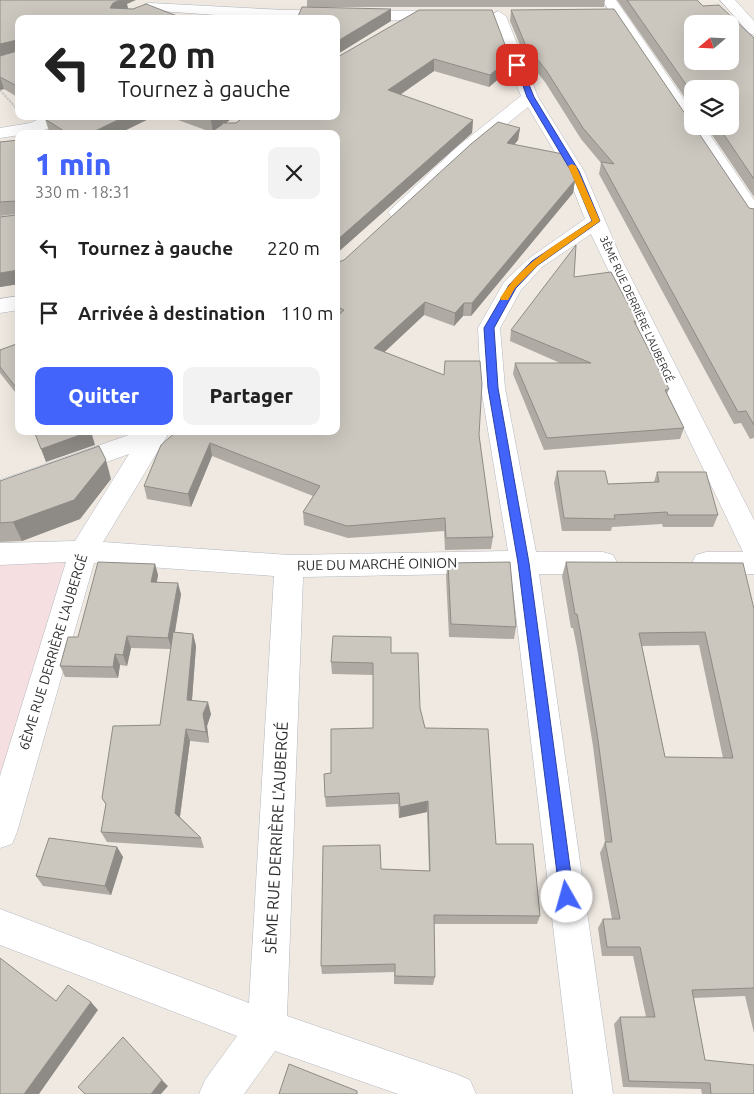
<!DOCTYPE html>
<html lang="fr">
<head>
<meta charset="utf-8">
<style>
	:root { --surface:#fff; --page:#f2f2f2; --text:#222; --muted:#767676; --accent:#4264fb }
	body { margin:0; font-family:Ubuntu,sans-serif; background:var(--page); color:var(--text); height:100vh; display:flex; flex-direction:column; font-size:19px; white-space:nowrap }
	* { box-sizing:border-box; margin:0 }
	p { font-size:16px; color:var(--muted) }
	.icon { flex:none; width:28px; height:28px; fill:none; stroke:currentColor; stroke-width:2; stroke-linecap:round; stroke-linejoin:round }
	.map { position:relative; flex:1; overflow:hidden }
	.drawer { position:absolute; left:15px; top:130px; width:325px; height:305px; display:flex; flex-direction:column; background:var(--surface); border-radius:10px; box-shadow:0 5px 20px #0002 }
	.drawer>* { flex:none }
	.hud { position:absolute; left:15px; top:15px; width:325px; height:105px; border-radius:10px; box-shadow:0 5px 20px #0002; background:#fff; color:var(--text); overflow:hidden }
	.needle { width:32px; rotate:251deg }
	.fabs { position:absolute; left:684px; top:15px; display:grid; gap:10px }
	.fabs a { display:grid; place-items:center; width:55px; height:55px; border-radius:10px; background:var(--surface); box-shadow:0 5px 20px #0002; font-size:25px }
	.pin { position:absolute; display:grid; place-items:center; width:42px; height:42px; color:#fff; margin:-21px; border-radius:10px; box-shadow:0 2px 8px #0006 }
	.me { position:absolute; width:55px; margin:-28px; rotate:353deg; stroke-linejoin:round; filter:drop-shadow(0 0 4px #0008) }
	.turn { display:flex; align-items:center; gap:18px; height:105px; padding:0 20px; font-size:22px }
	.turn .icon { width:65px; height:65px; stroke-width:2.5 }
	.turn b { display:block; font-size:35px; line-height:42px }
	.round { display:grid; place-items:center; flex:none; width:52px; height:52px; border-radius:10px; background:var(--page) }
	.headline { display:flex; align-items:center; justify-content:space-between; height:85px; padding:0 20px }
	h1 { font-size:30px; font-weight:800; line-height:38px; color:var(--accent) }
	.action { display:flex; gap:10px; margin-top:auto; padding:10px 20px }
	.action a { flex:1; height:58px; border-radius:10px; background:var(--accent); color:#fff; font-size:20px; font-weight:800; line-height:58px; text-align:center }
	.action a+a { background:var(--page); color:var(--text) }
	ul { padding:0; list-style:none }
	li { display:flex; align-items:center; gap:15px; height:65px; padding:0 20px }
	li div { flex:1 }
	li b { display:block; font-size:19px }
	li em { font-style:normal }
	.map>svg:first-child { display:block }
	.medical { fill:#f5dfe0 }
	.lines { fill:none; stroke-linecap:round; stroke-linejoin:round }
	.minor-casing { stroke:#b4b7c1; stroke-width:1 }
	.path { stroke:#c9c9c9; stroke-width:2; stroke-dasharray:2.5 1; stroke-linecap:butt }
	.minor { fill:#fff; fill-rule:evenodd }
	.wall { fill:#afaba4; fill-rule:evenodd }
	.shaded-wall { fill:#8e8b86 }
	.building { fill:#cbc7bf; stroke:#8e8b86; fill-rule:evenodd }
	.route { fill:#4264fb; stroke:#2b41a3 }
	.slow { fill:#f59e0b }
	.labels { text-anchor:middle; dominant-baseline:central; stroke-width:4.5; stroke-linejoin:round; paint-order:stroke }
	.far-street-label { font-size:11px; fill:#2e2e2e; stroke:#fff }
	.street-label { font-size:14px; fill:#2e2e2e; stroke:#fff }
	.near-street-label { font-size:16px; fill:#2e2e2e; stroke:#fff }
</style>
</head>
<body>
<div class="map">
<svg width="754" height="1094" viewBox="0 0 754 1094">
	<rect width="100%" height="100%" fill="#efe9e1"/>
	<path class="medical" d="M67,555L0,782V557Z"/>
	<g class="lines">
		<g class="minor-casing">
			<path id="minor" d="M602,0H616L692,111V126H704L754,200V221L747,219L744,215Z
				M720,0H735L754,21V35L749,33Z
				M150,3L285,10L448,11L456,16L448,21L272,19L145,10L143,7L145,4Z
				M498,11L506,16L538,97L584,171L621,258L754,520V574H706L696,571L692,563L696,555L706,552H743L591,234L542,267L521,290L500,328L505,388L536,552H603L613,555L617,563L613,571L603,574H539L613,1094H573L511,573L303,577L287,1016L456,1074L470,1080L476,1094H398L275,1051L244,1094H199L205,1080L237,1036L0,945V909L249,1003L274,576L94,563L17,832L12,844L0,848V776L66,562L0,565V543L75,541L129,454L0,500V480L140,431H170L103,542L289,555L508,551L481,388L478,328L504,282L528,259L585,219L566,171L528,107L469,155L405,216H391L388,212L457,147L521,96L490,16Z
				M46,116H70L67,120L40,132L0,138V128L30,123Z
				M19,296V310L0,313V299Z"/>
		</g>
		<path class="path" d="M0,90L17,109"/>
		<use href="#minor" class="minor"/>
	</g>
	<path class="wall" d="M0,0L127,4L128,9L185,19H19V98L4,89L0,90Z
		M307,0H605L604,7H315L391,21L336,55V19L307,7Z
		M617,0H697L703,6L754,38V197L706,126H730L692,89V108Z
		M419,10L509,70L489,87L434,71L400,95L473,120L472,133L336,254V134L211,132L167,116H235L226,123H236Z
		M511,10L749,208L754,209V438L750,439L741,423L734,424L599,174L601,163L581,139L545,82L525,57L510,21Z
		M45,119L118,134H52L49,131Z
		M520,128L518,140L514,145L575,180L573,193L471,316H463L454,326L424,315L384,352L479,435L493,537L491,549L445,550L444,531L348,538L304,525L303,512L313,496L212,456L191,507L147,499L144,486L177,431H336V263L344,260Z
		M19,140V284L0,287V217L16,215V214L0,216V142Z
		M574,277L637,321L636,325L669,389L667,394L684,428L680,439L544,450L513,374L515,363H560L510,341L511,330Z
		M19,343V397L0,373V350Z
		M557,471L608,484L654,482L657,472L718,515L713,527H663L662,524L612,527L611,531H562L554,483Z
		M111,479L80,519L22,541L0,542V481Z
		M566,562L754,609V1033L745,996L694,998L705,1060L754,1094H702L701,1089L623,1087L614,1024L620,1017H646L633,956H602L598,928L603,919H612L600,853L605,842L593,746L577,648L573,628H571L562,576ZM699,645L723,758L665,757L642,646Z
		M448,563L516,627L514,639L449,637L446,576Z
		M155,564L158,575L157,582L181,594L175,632L193,634L196,646L192,701L211,714L207,726L209,743L190,741L180,817L201,838L204,848L107,842L101,832L106,805L102,798L160,725L171,649L131,648L127,666L120,665L118,678L65,677L60,666L78,637Z
		M391,653L420,708L425,728L540,916L537,924H434L435,977L433,985L394,984V972L322,974L321,966L381,869L429,871L427,812L399,818L398,804L326,807L325,797L331,773L373,728V675L332,674L331,662Z
		M117,847L123,857L111,895L43,886L36,876Z"/>
	<path class="shaded-wall" d="M120,0H136L127,4L128,9L110,8L113,3Z
		M391,9V21L336,55V42Z
		M17,40L19,52L0,56V44Z
		M510,58L509,70L489,87L490,75Z
		M434,59V71L388,103V90Z
		M0,77L4,89L0,90Z
		M126,116H155L118,134H89Z
		M217,116H235L223,125V124L221,123V127L213,133L211,120Z
		M473,120L472,133L336,254V241Z
		M520,128L518,140L505,156L507,143Z
		M575,180L573,193L471,316L472,303Z
		M19,270V284L0,287V273Z
		M425,302L424,315L374,362V348Z
		M464,303L463,316L454,326L455,313Z
		M91,431L95,445L46,462L41,449Z
		M210,443L212,456L191,507L188,494Z
		M106,460L111,479L80,519L22,541L13,522Z
		M155,564L158,575L154,594L151,582Z
		M178,583L181,594L172,649L168,638Z
		M193,634L196,646L191,712L187,700Z
		M127,636L131,648L127,666L123,655Z
		M115,654L120,665L118,678L113,667Z
		M208,702L211,714L207,726L209,743L206,732L203,714Z
		M186,729L190,741L179,823L175,813Z
		M428,801L427,812L399,818L400,807Z
		M117,847L123,857L111,895L105,886Z
		M91,1002L98,1010L39,1094H24Z
		M162,1080L168,1086L161,1094H151Z"/>
	<path class="building" d="M0,0H120L113,3L110,8L133,9L146,4L185,19H19V87L0,77V56L17,51V40L0,44Z
		M627,0H697L703,6L719,5L754,38V179L718,126H730V89H692V93ZM692,24H730V61H692Z
		M302,7L391,9L336,42V19H297Z
		M614,9L692,124V126H694L749,208L754,209V425L746,411L738,412L601,162L614,164L583,128L546,70L526,46L511,10Z
		M419,10H492L510,58L490,75L434,59L388,90L473,120L336,241V134H208L223,124L221,123H236L245,116H336V58Z
		M264,17L270,19H261Z
		M50,116H126L89,134H60L67,133L45,119Z
		M200,116H217L211,120Z
		M498,122L520,128L507,143L563,154L566,159L575,180L472,303H464L455,313L425,302L374,348L444,375L445,361H480L482,384L479,435L493,537L446,538L445,518L347,526L303,512L320,486L210,443L188,494L144,486L161,445L177,431H336V318L344,310L336,306V263L344,260L471,144Z
		M19,140V270L0,273V217L16,215V201L0,202V142Z
		M576,245L574,277L611,272L637,321H634L669,389L665,390L684,428L547,438L515,363H591L511,330Z
		M19,343V391L0,367V350Z
		M34,431H91L41,449Z
		M99,446L106,460L74,500L13,522L0,523V481Z
		M557,471H605L608,484L659,482L657,472H706L718,515H668L667,512L614,515L615,519L564,518Z
		M98,562L155,564L151,582L178,583L168,638L127,636L123,655L115,654L113,667L60,666L68,637H78Z
		M510,562L516,627L451,624L448,563Z
		M566,562L743,563L754,609V988L692,990L705,1060L754,1065V1094H711L710,1083L629,1081L620,1017H655L640,947H607L603,919H620L605,842H612L597,733L581,635L577,614H575ZM705,632L733,758L665,757L639,633Z
		M173,632L193,634L187,700L208,702L203,714L206,732L186,729L175,813L201,838L101,832L106,804L102,798L113,726L160,725Z
		M333,636L391,637V653H418L420,708L425,728L488,729L496,844H533L540,916L434,915L435,977L395,976V964L321,966L323,846L380,845L381,869L430,871L428,801L400,807L399,793L325,797L324,774L331,773V729L373,728V663L331,662Z
		M49,838L117,847L105,886L36,876Z
		M0,958L56,1001L68,985L91,1002L24,1094H0Z
		M123,1037L162,1080L151,1094H85L78,1087Z
		M289,1064L357,1091V1094H279Z"/>
	<path class="route" d="M515,63L521,65L534,97L579,171L600,221L538,265L516,288L494,328L498,388L529,563L574,897L572,903L567,905L562,903L560,897L518,563L488,388L484,328L509,285L532,261L592,221L571,171L527,97Z"/>
	<path class="slow" d="M572,164L576,166L600,221L538,265L515,288L508,300H501L500,298C522,263 558,243 592,221L568,166Z"/>
	<g class="labels">
		<g class="far-street-label">
			<text transform="translate(637 309) rotate(65)">3ÈME RUE DERRIÈRE L'AUBERGÉ</text>
		</g>
		<g class="street-label">
			<text transform="translate(377 564) rotate(-1)">RUE DU MARCHÉ OINION</text>
			<text transform="translate(53 652) rotate(-73)">6ÈME RUE DERRIÈRE L'AUBERGÉ</text>
		</g>
		<g class="near-street-label">
			<text transform="translate(276 838) rotate(-87)">5ÈME RUE DERRIÈRE L'AUBERGÉ</text>
		</g>
	</g>
</svg>
<div class="fabs">
<a><svg class="needle" viewBox="-14 -14 28 28"><path d="M0-13l5 13h-10z" fill="#e53935"/><path d="M0 13l5-13h-10z" fill="#767676"/></svg></a>
<a><svg class="icon" aria-label="layers" viewBox="0 0 24 24"><path d="M12 4l9 5-9 5-9-5zM3 14l9 5 9-5"/></svg></a>
</div>
<div class="pin" style="left:517px;top:65px;background:#d93025"><svg class="icon" aria-label="arrive" viewBox="0 0 24 24"><path d="M6 21V4h12l-3 4 3 4H6"/></svg></div>
<svg class="me" style="left:567px;top:897px" viewBox="-20 -20 40 40"><circle r="19" fill="#fff"/><path d="M0-13L10 11 0 6-10 11z" fill="#4264fb"/></svg>
<div class="hud">
<div class="turn"><svg class="icon" aria-label="left" viewBox="0 0 24 24"><path d="M17 20v-9H6M10 6l-5 5 5 5"/></svg><div><b>220 m</b>Tournez à gauche</div></div>
</div>
<section class="drawer">
<div class="headline"><div><h1>1 min</h1><p>330 m · 18:31</p></div><a class="round"><svg class="icon" aria-label="close" viewBox="0 0 24 24"><path d="M6 6l12 12M18 6L6 18"/></svg></a></div>
<ul>
<li><svg class="icon" aria-label="left" viewBox="0 0 24 24"><path d="M17 20v-9H6M10 6l-5 5 5 5"/></svg><div><b>Tournez à gauche</b></div><em>220 m</em></li>
<li><svg class="icon" aria-label="arrive" viewBox="0 0 24 24"><path d="M6 21V4h12l-3 4 3 4H6"/></svg><div><b>Arrivée à destination</b></div><em>110 m</em></li>
</ul>
<div class="action"><a>Quitter</a><a>Partager</a></div>
</section>
</div>
</body>
</html>
